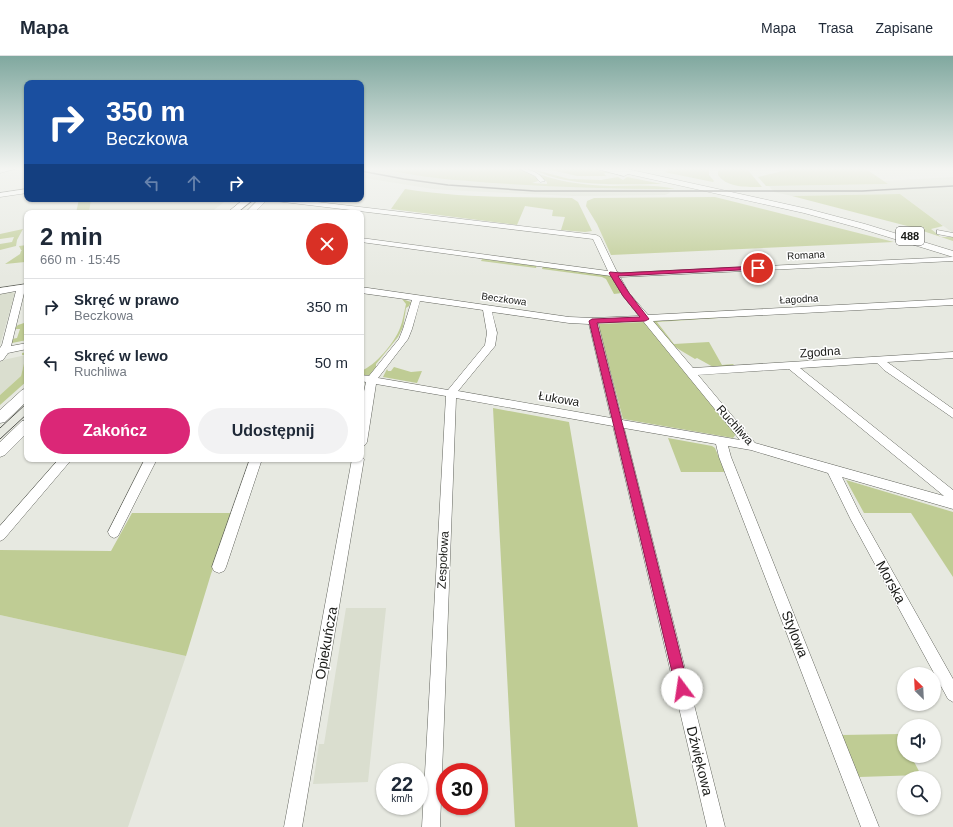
<!DOCTYPE html>
<html lang="pl">
<head>
<meta charset="utf-8">
<style>
	:root { --surface:#fff; --page:#f2f2f3; --text:#1f2937; --muted:#747a83; --line:#e0e1e3; --accent:#db2777 }
	body { margin:0; font-family:Helvetica,sans-serif; background:var(--page); color:var(--text); height:100vh; display:flex; flex-direction:column; font-size:15px; white-space:nowrap }
	* { box-sizing:border-box; margin:0 }
	p { font-size:13px; color:var(--muted) }
	.icon { flex:none; width:22px; height:22px; fill:none; stroke:currentColor; stroke-width:2; stroke-linecap:round; stroke-linejoin:round }
	.map { position:relative; flex:1; overflow:hidden }
	.details { position:absolute; left:24px; top:154px; width:340px; height:252px; display:flex; flex-direction:column; background:var(--surface); border-radius:8px; box-shadow:0 1px 3px #0004 }
	.details>* { flex:none }
	.guide { position:absolute; left:24px; top:24px; width:340px; height:122px; border-radius:8px; box-shadow:0 1px 3px #0004; background:#1a4fa0; color:#fff; overflow:hidden }
	.needle { width:26px; rotate:336deg }
	.tools { position:absolute; left:897px; top:611px; display:grid; gap:8px }
	.tools a { display:grid; place-items:center; width:44px; height:44px; border-radius:50%; background:var(--surface); box-shadow:0 1px 3px #0004; font-size:20px }
	.speed { position:absolute; left:376px; top:707px; display:flex; gap:8px; font-size:20px; font-weight:700; text-align:center }
	.speed>* { display:grid; place-content:center; width:52px; height:52px; border-radius:50%; background:var(--surface); box-shadow:0 1px 3px #0004; line-height:1 }
	.speed small { font-size:10px; font-weight:400 }
	.speed .limit { border:6px solid #d22; background:#fff; color:#111 }
	.pin { position:absolute; display:grid; place-items:center; width:34px; height:34px; color:#fff; margin:-17px; border:2px solid #fff; border-radius:50%; box-shadow:0 1px 4px #0007 }
	.me { position:absolute; width:44px; margin:-22px; rotate:346deg; stroke-linejoin:round; filter:drop-shadow(0 0 3px #0008) }
	.turn { display:flex; align-items:center; gap:14px; height:84px; padding:0 16px; font-size:18px }
	.turn .icon { width:52px; height:52px; stroke-width:2.5 }
	.turn b { display:block; font-size:28px; line-height:34px }
	.lanes { display:flex; align-items:center; height:38px; padding:0 16px; background:#0003; justify-content:center; gap:20px; direction:ltr }
	.lanes .off { opacity:.35 }
	.round { display:grid; place-items:center; flex:none; width:42px; height:42px; border-radius:21px; background:var(--page) }
	.summary { display:flex; align-items:center; justify-content:space-between; height:68px; padding:0 16px }
	h1 { font-size:24px; font-weight:700; line-height:30px }
	.cta { display:flex; gap:8px; margin-top:auto; padding:8px 16px }
	.cta a { flex:1; height:46px; border-radius:24px; background:var(--accent); color:#fff; font-size:16px; font-weight:700; line-height:46px; text-align:center }
	.cta a+a { background:var(--page); color:var(--text) }
	ul { padding:0; list-style:none }
	li { display:flex; align-items:center; gap:12px; height:56px; padding:0 16px; border-top:1px solid var(--line) }
	li div { flex:1 }
	li b { display:block; font-size:15px }
	li em { font-style:normal }
	header { display:flex; align-items:center; gap:24px; box-sizing:border-box; height:56px; padding:0 20px; background:var(--surface); border-bottom:1px solid var(--line) }
	header strong { font-size:19px }
	nav { display:flex; gap:22px; margin-inline-start:auto; font-size:14px }
	.map>svg:first-child { display:block }
	.built { fill:#dadecf }
	.green { fill:#bfcc94 }
	.lines { fill:none; stroke-linecap:round; stroke-linejoin:round }
	.minor-casing { stroke:#63655e; stroke-width:1 }
	.major-casing { stroke:#63655e; stroke-width:1 }
	.minor { fill:#fff; fill-rule:evenodd }
	.major { fill:#fff; fill-rule:evenodd }
	.tram { stroke:#545551; stroke-width:1 }
	.rail { stroke:#545551; stroke-width:1.5 }
	.route { fill:#db2777; stroke:#8e194d }
	.labels { text-anchor:middle; dominant-baseline:central; stroke-width:3; stroke-linejoin:round; paint-order:stroke }
	.far-street-label { font-size:10px; fill:#1a1b18; stroke:#fff }
	.shield { fill:#fff; stroke:#5f5f5d; stroke-width:1 }
	.shield-label { font-size:11px; font-weight:bold; fill:#1a1b18 }
	.street-label { font-size:12px; fill:#1a1b18; stroke:#fff }
	.near-street-label { font-size:14px; fill:#1a1b18; stroke:#fff }
</style>
</head>
<body>
<header>
<strong>Mapa</strong>
<nav><a>Mapa</a><a>Trasa</a><a>Zapisane</a></nav>
</header>
<div class="map">
<svg width="953" height="771" viewBox="0 0 953 771">
	<rect width="100%" height="100%" fill="#e7e9e1"/>
	<path class="built" d="M361,113H384L459,124L504,127L550,130L663,132L668,133L670,137L665,139L573,140L467,135L433,133L371,123L361,121Z
		M953,121V177L900,138L792,140L774,136L769,130L887,128L883,125Z
		M91,143H122V145L133,143H228L210,157H89Z
		M11,236L15,237L0,289V238Z
		M26,299L21,320L0,339V306L3,304Z
		M346,552H386L368,726L313,728L319,688H324Z
		M0,559L186,600L128,771H0Z"/>
	<path class="green" d="M384,113H521L537,121L538,125L532,127L547,128V126L536,118L526,113H528C553,126 583,129 610,130C632,130 654,128 675,133C615,133 553,131 493,127C457,124 420,122 384,113Z
		M532,113L569,123L601,124L618,121L623,124L627,121L662,128C621,128 570,132 532,113Z
		M547,113H594L616,118L605,117H604L606,120H577Z
		M667,113H709V119L714,125L713,126L664,116L668,115Z
		M720,113H747L762,131C748,131 727,132 718,119V116Z
		M791,113H866L888,128L766,130L758,121Z
		M405,133C460,142 517,141 572,142L578,146L592,175L585,176L561,174L565,161L552,160L553,154L525,150L517,169L391,153Z
		M900,138L943,170L931,173L941,181H953V185L911,171L792,140Z
		M715,141L894,186L611,199L597,168L586,150L587,145L594,142Z
		M79,143H91L89,157H76Z
		M23,173L17,184L16,190L0,194V188L12,186L14,181L0,183V178Z
		M27,189L25,206L5,208L20,198L21,195L22,194H21L19,190Z
		M480,202L537,208L536,212L481,205L482,203H479Z
		M543,210L609,218L622,237L614,238L606,223L602,221L542,213Z
		M402,243L411,246L409,250L406,252L403,271L398,281L376,308V311L370,319H361V315C375,310 395,286 400,272C403,265 404,256 406,248Z
		M718,261L719,262L657,266L674,288L709,286L722,309L733,308L735,310L715,312L697,302L695,303L675,291L653,265Z
		M27,266V284L12,287V283L17,282L20,273H14L18,269Z
		M644,266L736,378L733,382L623,363L598,268Z
		M27,296V325L0,349V339L21,320L26,299H22V297Z
		M394,311L411,316L422,315L417,327L383,321L387,313L388,315H391Z
		M493,352L569,366L638,771H515Z
		M668,382L712,390L715,392L725,416H681Z
		M846,424L953,456V521L911,457H864Z
		M132,457H233L211,518L186,600L0,559V494L111,495Z
		M901,678L904,684V700H911L921,719L859,721L841,679Z"/>
	<g class="lines">
		<g class="minor-casing">
			<path id="minor" d="M0,113H15L0,117Z
				M520,113C531,113 538,116 545,125L540,126L535,120Z
				M27,133V137L0,141V137Z
				M272,143H292L596,179L600,181L617,216L621,217L953,201V205L620,221L629,237L648,259L953,243V249L653,265L693,312L953,296V302L887,306L953,353V362L884,314L877,307L800,312L953,434V453L842,421L859,456L953,623V646L948,643L851,464L828,417L751,394L728,390L731,401L879,771H861L719,401L716,388L624,372L725,771H707L613,370L456,342L440,771H422L446,340L376,328L367,386L365,389L361,390V350L366,326L361,325V319L369,320L399,283L403,273L412,244L361,237V231L569,261L593,262L639,260L623,240L611,220L361,186V182L608,215L593,183L275,145ZM420,245L483,254L487,277L485,289L448,334L378,322L408,283L412,273ZM492,256L569,267L589,268L611,362L458,335L495,290L497,277ZM643,265L740,384L622,364L598,267ZM788,313H789L944,440L755,387L698,319Z
				M937,174L953,177V181L937,178Z
				M27,228V232L25,233L11,290L27,287V293L8,297L3,304L0,305V292L2,289L16,235L0,238V232Z
				M361,400L364,403L302,771H284L352,403H361Z
				M59,403H72L4,483L0,485V470Z
				M145,403H157L118,480L114,482L110,480L108,476Z
				M250,403H262L226,511L224,515L219,517L214,515L212,511Z"/>
		</g>
		<g class="major-casing">
			<path id="major" d="M597,113H627L808,153L865,168L953,195V201L859,172L804,157L628,118L624,120Z
				M244,143H253L237,157H227Z
				M259,143H268L254,157H245Z
				M27,332V345L5,366L0,367V354L22,334Z
				M27,364V377L5,399L0,401V386L22,365Z"/>
		</g>
		<use href="#minor" class="minor"/>
		<use href="#major" class="major"/>
		<path class="tram" d="M237,157L255,143
			M0,372L27,347
			M0,383L27,358"/>
		<path class="rail" d="M361,115L404,123L448,129L535,135H862L953,130"/>
	</g>
	<linearGradient id="sky" x2="0" y2="1"><stop stop-color="#80a89f"/><stop offset="0.51" stop-color="#f4f5f2"/><stop offset="1" stop-color="#f4f5f2" stop-opacity="0"/></linearGradient>
	<rect width="953" height="221" fill="url(#sky)"/>
	<path class="route" d="M758,210H760V213L618,220L629,237L649,263L645,265L597,267L689,633L687,638L682,639L678,638L676,633L589,265L592,263L640,261L623,240L609,217L610,216L621,217Z"/>
	<g class="labels">
		<g class="far-street-label">
			<text transform="translate(806 199) rotate(-3)">Romana</text>
			<text transform="translate(504 243) rotate(8)">Beczkowa</text>
			<text transform="translate(799 243) rotate(-3)">Łagodna</text>
		</g>
		<rect class="shield" x="896" y="171" width="28" height="18" rx="3"/>
		<g class="shield-label">
			<text x="910" y="180">488</text>
		</g>
		<g class="street-label">
			<text transform="translate(820 296) rotate(-4)">Zgodna</text>
			<text transform="translate(559 343) rotate(10)">Łukowa</text>
			<text transform="translate(735 369) rotate(48)">Ruchliwa</text>
			<text transform="translate(443 504) rotate(-87)">Zespołowa</text>
		</g>
		<g class="near-street-label">
			<text transform="translate(891 526) rotate(61)">Morska</text>
			<text transform="translate(795 578) rotate(68)">Stylowa</text>
			<text transform="translate(326 587) rotate(-80)">Opiekuńcza</text>
			<text transform="translate(700 705) rotate(76)">Dźwiękowa</text>
		</g>
	</g>
</svg>
<div class="tools">
<a><svg class="needle" viewBox="-14 -14 28 28"><path d="M0-13l5 13h-10z" fill="#e53935"/><path d="M0 13l5-13h-10z" fill="#747a83"/></svg></a>
<a><svg class="icon" aria-label="sound" viewBox="0 0 24 24"><path d="M4 9h4l5-4v14l-5-4H4zM17 9q2 3 0 6"/></svg></a>
<a><svg class="icon" aria-label="search" viewBox="0 0 24 24"><circle cx="10" cy="10" r="6"/><path d="M15 15l6 6"/></svg></a>
</div>
<div class="speed"><div>22<small>km/h</small></div><div class="limit">30</div></div>
<div class="pin" style="left:758px;top:212px;background:#d93025"><svg class="icon" aria-label="arrive" viewBox="0 0 24 24"><path d="M6 21V4h12l-3 4 3 4H6"/></svg></div>
<svg class="me" style="left:682px;top:633px" viewBox="-20 -20 40 40"><circle r="19" fill="#fff"/><path d="M0-13L10 11 0 6-10 11z" fill="#db2777"/></svg>
<div class="guide">
<div class="turn"><svg class="icon" aria-label="right" viewBox="0 0 24 24"><path d="M7 20v-9h11M14 6l5 5-5 5"/></svg><div><b>350 m</b>Beczkowa</div></div>
<div class="lanes"><svg class="icon off" aria-label="left" viewBox="0 0 24 24"><path d="M17 20v-9H6M10 6l-5 5 5 5"/></svg><svg class="icon off" aria-label="ahead" viewBox="0 0 24 24"><path d="M12 20V5M6 11l6-6 6 6"/></svg><svg class="icon" aria-label="right" viewBox="0 0 24 24"><path d="M7 20v-9h11M14 6l5 5-5 5"/></svg></div>
</div>
<section class="details">
<div class="summary"><div><h1>2 min</h1><p>660 m · 15:45</p></div><a class="round" style="background:#d93025;color:#fff"><svg class="icon" aria-label="close" viewBox="0 0 24 24"><path d="M6 6l12 12M18 6L6 18"/></svg></a></div>
<ul>
<li><svg class="icon" aria-label="right" viewBox="0 0 24 24"><path d="M7 20v-9h11M14 6l5 5-5 5"/></svg><div><b>Skręć w prawo</b><p>Beczkowa</p></div><em>350 m</em></li>
<li><svg class="icon" aria-label="left" viewBox="0 0 24 24"><path d="M17 20v-9H6M10 6l-5 5 5 5"/></svg><div><b>Skręć w lewo</b><p>Ruchliwa</p></div><em>50 m</em></li>
</ul>
<div class="cta"><a>Zakończ</a><a>Udostępnij</a></div>
</section>
</div>
</body>
</html>
